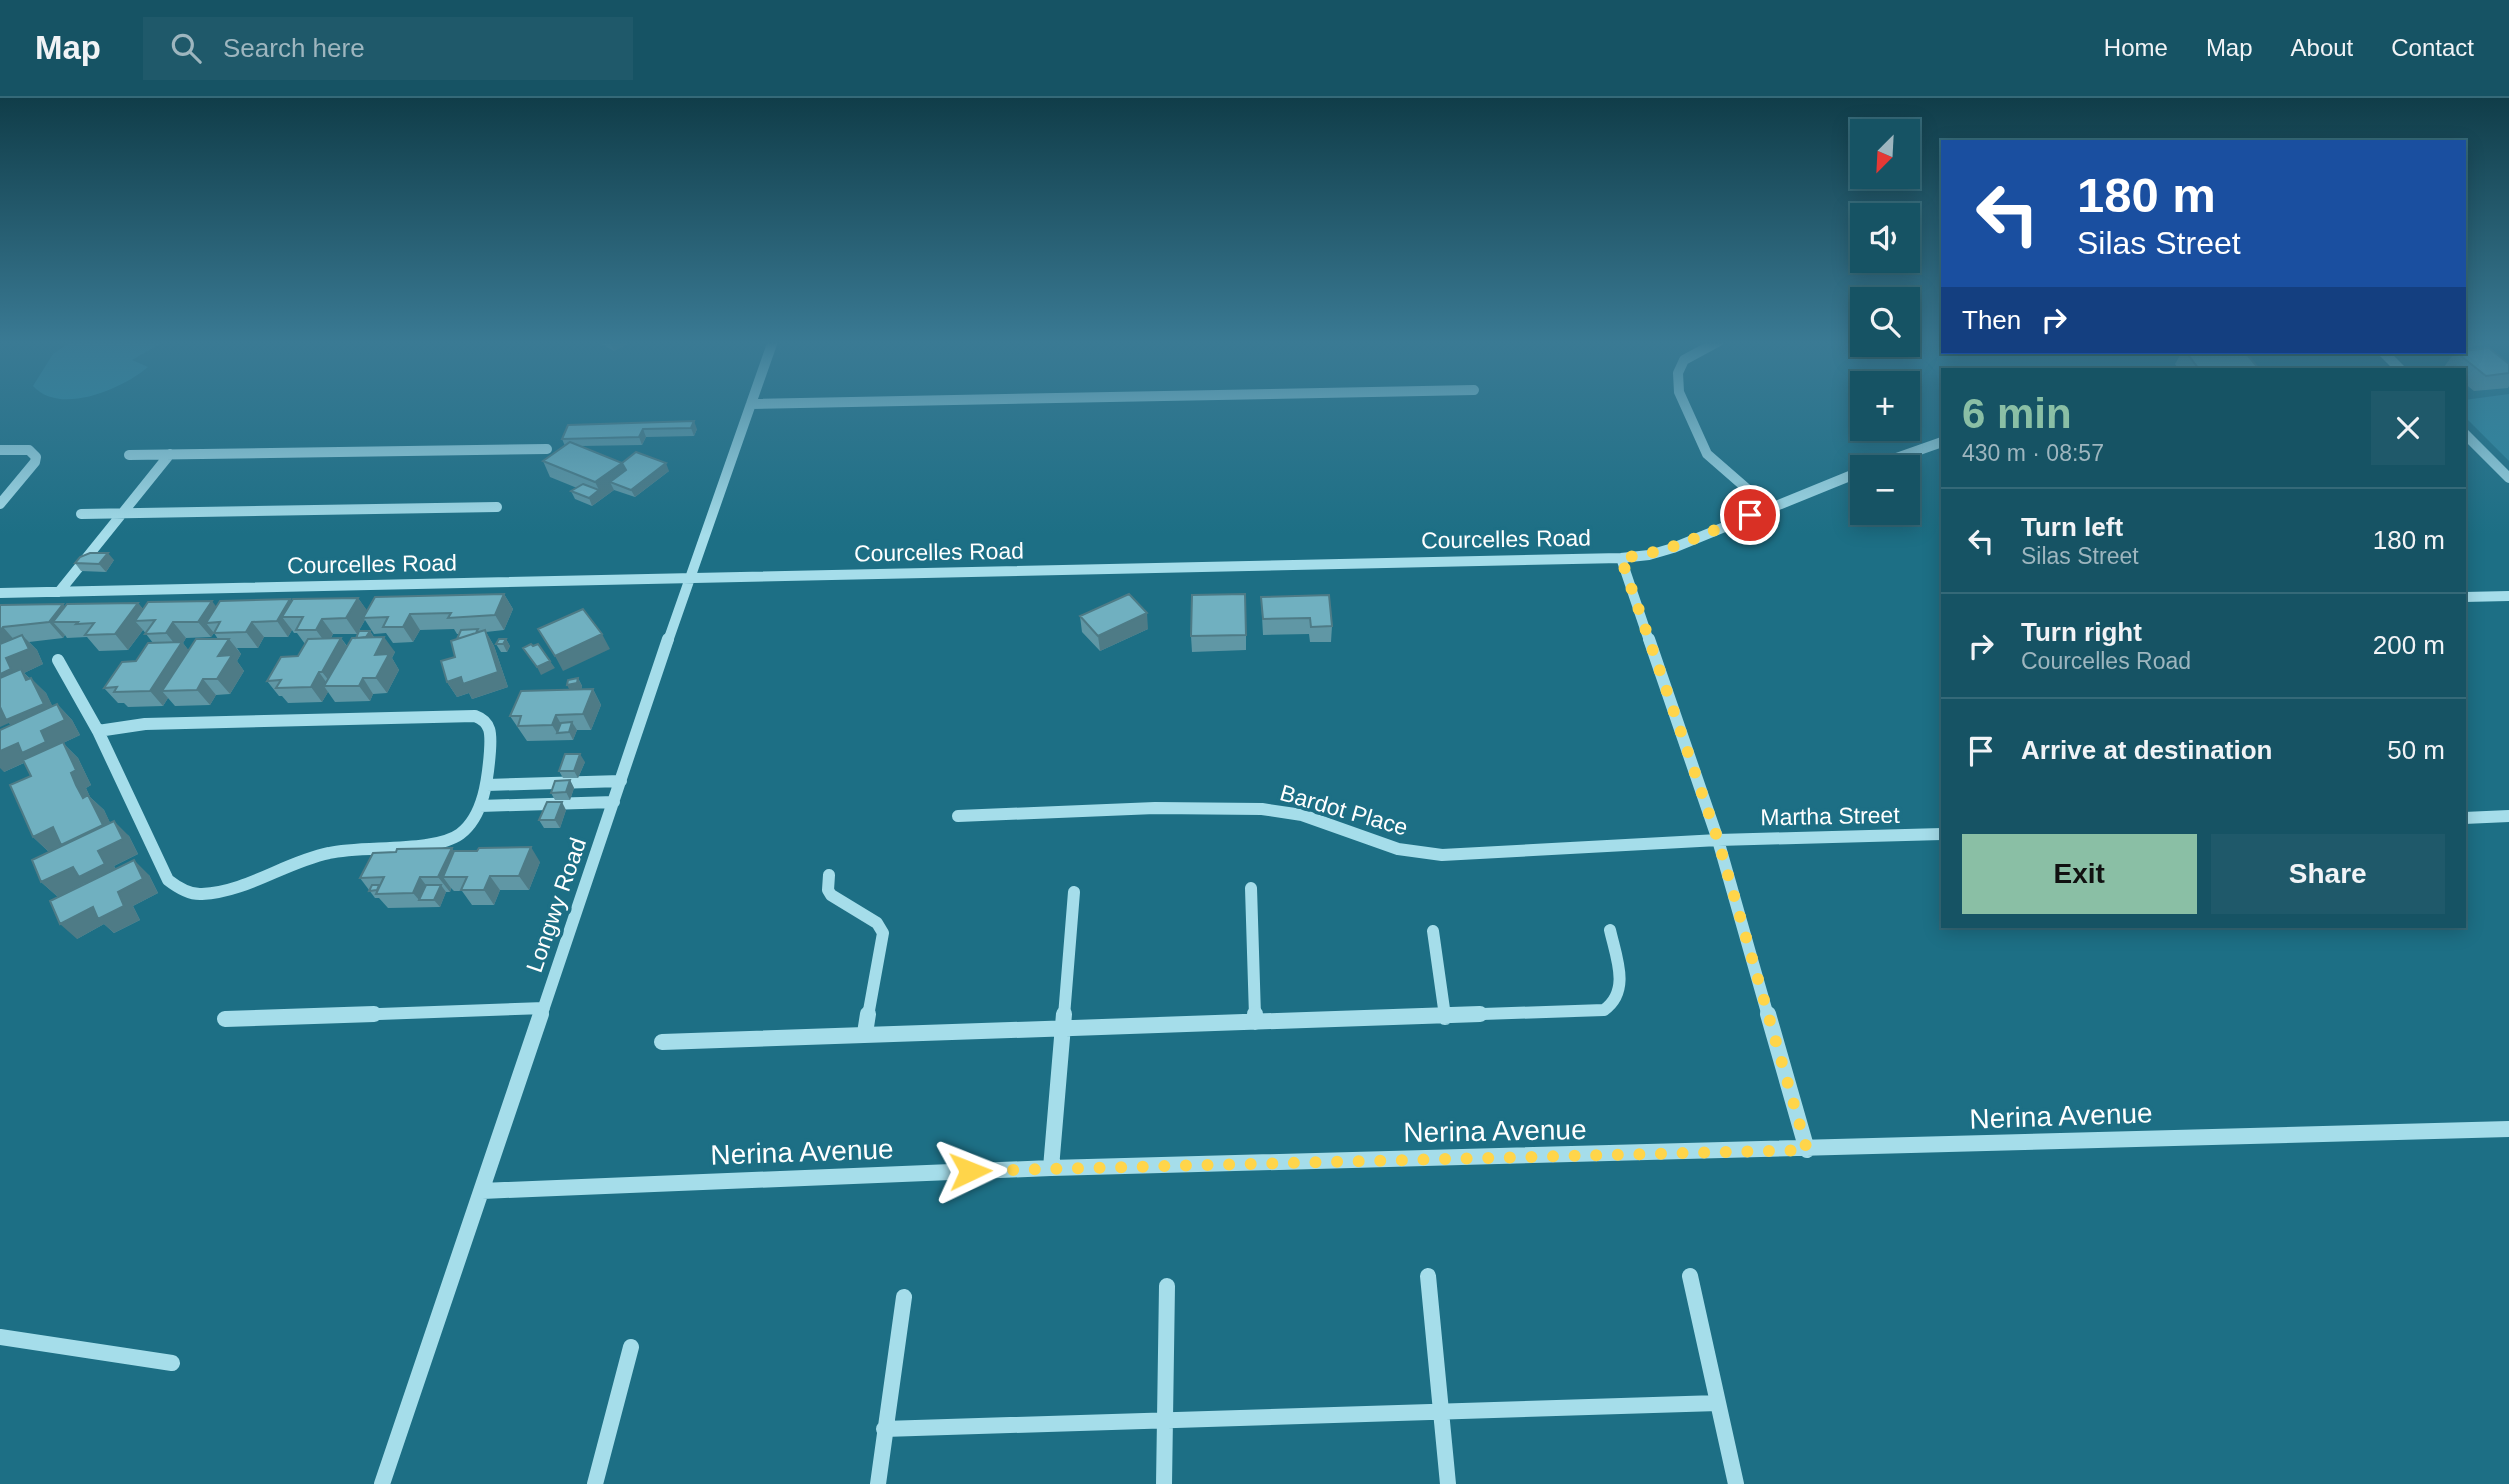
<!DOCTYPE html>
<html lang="en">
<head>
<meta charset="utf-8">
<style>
	:root { --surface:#165364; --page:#1f596a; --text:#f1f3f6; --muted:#9eb6bf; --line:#356978; --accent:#8abfa5 }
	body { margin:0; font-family:Helvetica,sans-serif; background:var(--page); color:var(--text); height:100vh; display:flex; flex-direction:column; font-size:26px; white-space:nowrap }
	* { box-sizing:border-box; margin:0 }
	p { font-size:23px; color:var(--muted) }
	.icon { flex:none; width:38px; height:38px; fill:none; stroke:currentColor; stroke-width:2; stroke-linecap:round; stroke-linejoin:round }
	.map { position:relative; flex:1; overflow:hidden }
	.details { position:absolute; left:1941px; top:270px; width:525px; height:560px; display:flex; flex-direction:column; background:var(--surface); border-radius:0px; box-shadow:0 4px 18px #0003,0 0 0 2px var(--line) }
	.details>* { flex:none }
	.hud { position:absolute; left:1941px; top:42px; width:525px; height:214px; border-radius:0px; box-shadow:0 4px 18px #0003,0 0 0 2px var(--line); background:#1a4fa0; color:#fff; overflow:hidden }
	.needle { width:46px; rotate:204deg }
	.tools { position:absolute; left:1850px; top:21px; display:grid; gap:14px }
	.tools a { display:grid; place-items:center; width:70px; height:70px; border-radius:0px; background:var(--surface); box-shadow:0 4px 18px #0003,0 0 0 2px var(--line); font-size:35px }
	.pin { position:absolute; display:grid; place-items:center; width:60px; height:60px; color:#fff; margin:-30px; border:4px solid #fff; border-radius:50%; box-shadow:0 2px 7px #0007 }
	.me { position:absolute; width:77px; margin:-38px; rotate:88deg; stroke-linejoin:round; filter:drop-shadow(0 0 5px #0008) }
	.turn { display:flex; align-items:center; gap:24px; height:147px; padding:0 21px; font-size:32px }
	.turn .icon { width:91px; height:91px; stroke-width:2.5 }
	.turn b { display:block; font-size:49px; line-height:60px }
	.then { display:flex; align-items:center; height:66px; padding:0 21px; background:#0003; gap:14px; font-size:26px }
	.round { display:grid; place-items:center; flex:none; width:74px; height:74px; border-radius:0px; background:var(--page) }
	.head { display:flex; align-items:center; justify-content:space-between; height:119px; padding:0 21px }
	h1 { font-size:42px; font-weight:600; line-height:52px; color:var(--accent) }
	.button { display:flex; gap:14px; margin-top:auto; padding:14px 21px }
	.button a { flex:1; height:80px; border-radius:0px; background:var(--accent); color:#111; font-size:28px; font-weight:600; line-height:80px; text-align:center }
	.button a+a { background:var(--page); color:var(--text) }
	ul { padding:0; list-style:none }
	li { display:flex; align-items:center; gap:21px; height:105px; padding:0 21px; border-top:2px solid var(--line) }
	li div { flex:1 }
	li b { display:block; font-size:26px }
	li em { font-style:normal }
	header { display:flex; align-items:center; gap:42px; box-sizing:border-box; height:98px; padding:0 35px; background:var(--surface); border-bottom:2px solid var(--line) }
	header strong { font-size:33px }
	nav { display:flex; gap:38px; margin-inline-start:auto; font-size:24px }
	.search { width:490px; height:63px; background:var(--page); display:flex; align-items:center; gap:18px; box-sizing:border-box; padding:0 24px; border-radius:0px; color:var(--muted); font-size:26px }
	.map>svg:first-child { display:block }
	.green { fill:#2e8aa2 }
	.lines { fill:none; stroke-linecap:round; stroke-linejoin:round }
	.minor-far2 { stroke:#a5ddea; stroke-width:10 }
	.minor-far1 { stroke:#a5ddea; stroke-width:12 }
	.minor { stroke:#a5ddea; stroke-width:16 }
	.wall { fill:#6097a5; fill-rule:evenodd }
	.shaded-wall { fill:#4e7b86 }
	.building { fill:#70b0c0; stroke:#4e7b86; stroke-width:2 }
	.route { stroke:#ffd54a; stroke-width:12; stroke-dasharray:0 21.6 }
	.labels { text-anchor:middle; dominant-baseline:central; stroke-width:7; stroke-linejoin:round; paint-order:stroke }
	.street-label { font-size:23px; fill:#fff; stroke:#1d6f85 }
	.near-street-label { font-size:28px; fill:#fff; stroke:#1d6f85 }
</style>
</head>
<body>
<header>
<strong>Map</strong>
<div class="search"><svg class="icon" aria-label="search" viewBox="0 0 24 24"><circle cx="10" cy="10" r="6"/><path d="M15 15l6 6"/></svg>Search here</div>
<nav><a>Home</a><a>Map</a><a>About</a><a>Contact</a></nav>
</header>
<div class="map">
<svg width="2509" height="1386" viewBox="0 0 2509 1386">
	<rect width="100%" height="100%" fill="#1d6f85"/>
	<path class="green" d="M72,243H159L158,247L132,262L148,269C122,291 60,318 33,288L53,256Z
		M2509,296V363L2464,318V302Z"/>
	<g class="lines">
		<path class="minor-far2" d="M1719,243L1684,262L1678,275L1679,294L1707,356L1769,410
			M2383,254L2400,271
			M751,306L1474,292
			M2464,335L2509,380
			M0,352H29L36,359L35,364L0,406
			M129,357L547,351
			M1871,369L1942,344
			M81,416L497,409
			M1621,460L1649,543
			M59,494L170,356
			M0,495L1621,460L1649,457L1673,450L1862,373
			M2464,499L2509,498
			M668,543L773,243"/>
		<path class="minor-far1" d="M1649,541L1718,742L1768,918
			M58,562L98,633
			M475,618C492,624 491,637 490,653C488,680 484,718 460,736C434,755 363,747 329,755C285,764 247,794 202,796C190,797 177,789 168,782L98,633L145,626Z
			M487,687L621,683
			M480,708L614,704
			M958,718L1155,710L1262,711L1302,717L1398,751L1442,757L1718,742L1942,736
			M2464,720L2509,718
			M829,777L828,792L831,797L877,825L883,835L868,918
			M1251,790L1255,918
			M1433,833L1445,918
			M324,918L544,910
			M541,918L668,541
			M1064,918L1074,794
			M1424,918L1604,912C1631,893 1616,859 1610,832"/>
		<path class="minor" d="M1255,916V924
			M1445,916V919
			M1768,916L1807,1052
			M225,921L374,916
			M865,935L868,916
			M662,944L1480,916
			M1051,1070L1064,916
			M482,1093L1051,1070L2509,1031
			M1428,1178L1448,1386
			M1690,1178L1736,1386
			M0,1239L172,1265
			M884,1331L1718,1305
			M382,1386L541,916
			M595,1386L631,1249
			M878,1386L904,1199
			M1164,1386L1167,1188"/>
	</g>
	<path class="wall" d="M600,243H626L627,246L614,253L602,246Z
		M2182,254H2245L2259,271H2178L2175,266Z
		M2455,254L2509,266V288L2508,290L2474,293L2464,285V271H2447L2444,269Z
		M568,327L697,331L694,338L646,339L642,347L580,348L622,365L669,373L635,399L614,392L592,408L575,401L571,393L577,390L550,379L543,363L565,348L562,341Z
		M114,462L106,474L81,473L75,465Z
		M504,496L513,511L504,532L486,534L494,548L508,589L472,601L469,595L457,599L447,584L455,559L457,541L460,536H457L454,531L420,532L413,544L393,545L386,535L374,536L365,522L357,536H333L331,540H341L347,548L356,540L370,533L374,539L395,554L392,560L399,572L387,595L373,596L370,603L335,604L328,594L322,604L288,605L282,598H279L267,583L298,558L305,546L297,535H294L292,532L288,539H264L258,550H237L241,556L237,563L244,573L230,596L216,597L210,607L175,608L168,600L163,608L128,609L124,605H118L104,590L136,563L153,545L143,532L128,552L99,553L87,539L67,540L65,537L63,540L29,544L37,552L43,566L24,575L46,595L52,608L57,606L72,622L80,637L63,645L78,660L91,687L86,690L90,699L104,712L110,725L129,738L138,756L114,768L116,771L149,777L158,795L133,808L140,822L114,835L104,826L77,841L86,786L58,799L41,784L49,754L33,739L31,678L24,665L4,674L11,627L9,625L0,507L63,506L65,509L138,505L143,511L216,509L290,501L292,503L358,500L367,513ZM214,535L218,541L188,552L183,545L186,540L211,539Z
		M1261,499L1332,528L1331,544H1310L1309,536L1263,537Z
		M1080,518L1148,531L1100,553L1082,534Z
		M1246,537V552L1192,554L1191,538Z
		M506,541L510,548L507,554H501L496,546Z
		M578,580L582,588L581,592L593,591L601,607L591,632H577L573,642L527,643L510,618L570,592Z
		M585,664L578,680H563L559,673Z
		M570,682L574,690L570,702H555L551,695Z
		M566,712L560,730H544L539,722Z
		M452,750L454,754L540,764L529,792H500L494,807H472L462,793H454L451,790L450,794H446L440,809L388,810L379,800H375L360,780L396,754Z"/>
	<path class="shaded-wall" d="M610,243H626L627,246L614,253Z
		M2464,243H2490L2488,246L2464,250Z
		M694,323L697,331L694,338L691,330Z
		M643,331L646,339L642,347L639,339Z
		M622,365L629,380L610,384L614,392L592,408L589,400L599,392L595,384Z
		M666,365L669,373L635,399L631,392Z
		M108,455L114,462L106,474L99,466Z
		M504,496L513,511L504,532L495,517Z
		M358,500L369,515L363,520L365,522L357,536L346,520Z
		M290,501L301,516L282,519L292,532L288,539L277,523Z
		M212,503L224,519L206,525L214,535L211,539L198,524Z
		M138,505L151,520L135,523L143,532L128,552L115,536Z
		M63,506L77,522L53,524L65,537L63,540L49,524Z
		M1147,515L1148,531L1100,553L1098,538Z
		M410,516L420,532L413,544L403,529Z
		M322,521L333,536L327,547L316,532Z
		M173,524L186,540L183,545L194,559L162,593L168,600L163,608L150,593L178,550L166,535Z
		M252,524L264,539L258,550L246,534Z
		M3,529L17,545L0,546V533Z
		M485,532L494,548L508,589L472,601L469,595L457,599L447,584Z
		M370,533L375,541L366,540Z
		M602,536L610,551L563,573L555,558Z
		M22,537L37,552L43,566L24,575L33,584L31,580L46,595L59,621L22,637L9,625L0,629V576L6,560Z
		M384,539L395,554L392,560L399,572L387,595L376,580L375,557Z
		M341,540L352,556L334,589L322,574Z
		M229,541L241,556L237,563L244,573L230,596L217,581L218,558Z
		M506,541L510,548L507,554L503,546Z
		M550,563L555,570L541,577L537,569Z
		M319,574L329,588H324L328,594L322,604L311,589Z
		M363,580L373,596L370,603L359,588Z
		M578,580L582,588L581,593L571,595L567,587Z
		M203,581L216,597L210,607L197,592Z
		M593,591L601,607L591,632L583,616Z
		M57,606L72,622L80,637L63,645L78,660L91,687L86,690L90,699L104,712L118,741L49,754L33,739L30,662L4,674L0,670V653L41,633Z
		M556,617L565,633L557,635L552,627Z
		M572,624L577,632L573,642L569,634Z
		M580,656L585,664L578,680L574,673Z
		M570,682L574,690L570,702L566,694Z
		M562,704L566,712L560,730L555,722Z
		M114,723L129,738L138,756L114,768L121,781L95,794L85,785L58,799L41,784L98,753Z
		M531,749L540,764L529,792L519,778Z
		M452,750L462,765L443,779L451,790L450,794L438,779Z
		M134,762L149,777L158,795L133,808L140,822L114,835L104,826L77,841L60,826L93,809L118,794Z
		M490,778L500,792L494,807L484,792Z
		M420,779L431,794L419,802L413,795Z
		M441,787L446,794L440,809L434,802Z"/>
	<path class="building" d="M2489,250L2509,266V275L2486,278L2456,254Z
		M2186,254H2245L2259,271H2199Z
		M694,323L691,330L643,331L639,339L562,341L568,327Z
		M570,344L622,365L595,384L543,363Z
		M636,354L666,365L631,392L610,384L626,372L622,365L617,369Z
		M583,386L599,392L589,400L571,393Z
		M90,455H108L99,466L75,465L80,459Z
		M504,496L495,517L448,520L451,515L410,516L403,529H383L388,519L363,520L375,499Z
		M1129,496L1147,515L1098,538L1080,518Z
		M1245,496L1246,537L1191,538L1192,497Z
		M1329,497L1332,528L1311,529L1310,520L1263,521L1261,499Z
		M358,500L346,520L322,521L316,532H296L303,519H282L293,501Z
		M290,501L277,523L252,524L246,534L214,535L220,524L206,525L220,503Z
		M212,503L198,524H173L166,535L145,536L155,522L135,523L148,504Z
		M138,505L115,536L85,537L94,525L76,526L78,524H53L67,506Z
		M63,506L49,524L3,529L0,533V507Z
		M583,511L602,536L555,558L538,531Z
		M478,531L476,535L457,541L461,532Z
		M485,532L498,574L463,586L461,579L447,584L441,563L455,559L451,543Z
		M359,533H370L366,539L356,540Z
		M22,537L29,551L6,560L11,571L0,576V546Z
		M384,539L375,557L389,556L376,580H363L359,588H324L352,540Z
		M341,540L322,574H319L311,589L276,590L281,582L267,583L281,559L298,558L308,541Z
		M196,541H229L218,558L232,557L217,581H203L197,592L162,593Z
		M499,541H506L503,546H496Z
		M182,544L150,593L114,594L117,589L104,590L122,564L136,563L148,545Z
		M531,546L533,548L538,546L550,563L537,569L523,550Z
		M21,571L26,582L31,580L44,606L6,622L0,609V580Z
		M578,580L577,585L567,587L568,582Z
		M593,591L583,616L556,617L552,627L518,628L521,618H510L521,593Z
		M57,606L65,622L41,633L46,644L22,655L18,645L0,653V632Z
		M572,624L569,634L557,635L561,625Z
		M63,644L76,672L71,675L76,687L83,700L88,697L103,727L61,747L53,729L33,739L10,687L31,678L23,662Z
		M565,656H580L574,673H559Z
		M570,682L566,694L551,695L555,683Z
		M547,704H562L555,722H539Z
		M114,723L123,741L98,753L105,766L79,779L73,769L41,784L32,762Z
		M531,749L519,778H490L484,792H461L467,779H443L454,753H477L479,750Z
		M452,750L438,779H420L413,795L376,796L384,779L360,780L373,755L396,754L397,751Z
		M134,762L143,781L118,794L124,808L98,821L93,809L60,826L50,803Z
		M372,787H379L377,792L369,793Z
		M426,787H441L434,802H419Z"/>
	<linearGradient id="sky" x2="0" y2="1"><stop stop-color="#103d49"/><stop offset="0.56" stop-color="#3a7a94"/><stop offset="1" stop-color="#3a7a94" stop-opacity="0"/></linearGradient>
	<rect width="2509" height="437" fill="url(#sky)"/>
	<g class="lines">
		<path class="route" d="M970,1073L1807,1052L1718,742L1621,460C1668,455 1707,435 1750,417"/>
	</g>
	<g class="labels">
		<g class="street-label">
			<text transform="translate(1506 441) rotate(-1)">Courcelles Road</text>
			<text transform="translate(939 454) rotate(-1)">Courcelles Road</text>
			<text transform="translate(372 466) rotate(-1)">Courcelles Road</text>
			<text transform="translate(1344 712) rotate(16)">Bardot Place</text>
			<text transform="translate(1830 718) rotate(-1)">Martha Street</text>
			<text transform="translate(556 807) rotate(-71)">Longwy Road</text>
		</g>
		<g class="near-street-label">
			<text transform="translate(2061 1018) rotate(-2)">Nerina Avenue</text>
			<text transform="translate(1495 1033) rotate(-1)">Nerina Avenue</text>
			<text transform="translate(802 1054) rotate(-2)">Nerina Avenue</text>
		</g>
	</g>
</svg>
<div class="tools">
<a><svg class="needle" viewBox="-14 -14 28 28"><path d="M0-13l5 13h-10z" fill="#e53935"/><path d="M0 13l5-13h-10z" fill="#9eb6bf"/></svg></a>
<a><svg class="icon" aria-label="sound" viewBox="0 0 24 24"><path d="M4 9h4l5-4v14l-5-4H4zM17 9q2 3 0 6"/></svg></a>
<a><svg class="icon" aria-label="search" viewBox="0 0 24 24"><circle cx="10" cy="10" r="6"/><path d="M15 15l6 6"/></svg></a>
<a>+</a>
<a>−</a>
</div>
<div class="pin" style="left:1750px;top:417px;background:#d93025"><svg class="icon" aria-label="arrive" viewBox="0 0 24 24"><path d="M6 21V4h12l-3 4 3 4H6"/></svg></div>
<svg class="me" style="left:970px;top:1073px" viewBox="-20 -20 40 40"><path d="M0-17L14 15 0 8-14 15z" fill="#ffd54a" stroke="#fff" stroke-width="4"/></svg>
<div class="hud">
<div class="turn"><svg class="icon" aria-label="left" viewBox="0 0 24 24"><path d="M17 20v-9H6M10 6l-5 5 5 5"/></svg><div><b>180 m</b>Silas Street</div></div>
<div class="then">Then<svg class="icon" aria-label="right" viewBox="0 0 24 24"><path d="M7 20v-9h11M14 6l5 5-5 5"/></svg></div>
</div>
<section class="details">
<div class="head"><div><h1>6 min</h1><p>430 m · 08:57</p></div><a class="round"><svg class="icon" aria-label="close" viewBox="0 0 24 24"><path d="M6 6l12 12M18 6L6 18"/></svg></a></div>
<ul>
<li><svg class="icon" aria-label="left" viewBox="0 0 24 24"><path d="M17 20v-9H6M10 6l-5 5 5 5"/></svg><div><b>Turn left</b><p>Silas Street</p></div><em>180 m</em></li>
<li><svg class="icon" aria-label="right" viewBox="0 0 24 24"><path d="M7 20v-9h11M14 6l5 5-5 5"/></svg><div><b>Turn right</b><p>Courcelles Road</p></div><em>200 m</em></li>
<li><svg class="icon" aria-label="arrive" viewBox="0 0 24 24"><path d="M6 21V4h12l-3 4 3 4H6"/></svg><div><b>Arrive at destination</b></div><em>50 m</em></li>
</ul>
<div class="button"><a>Exit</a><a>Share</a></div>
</section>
</div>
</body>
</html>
